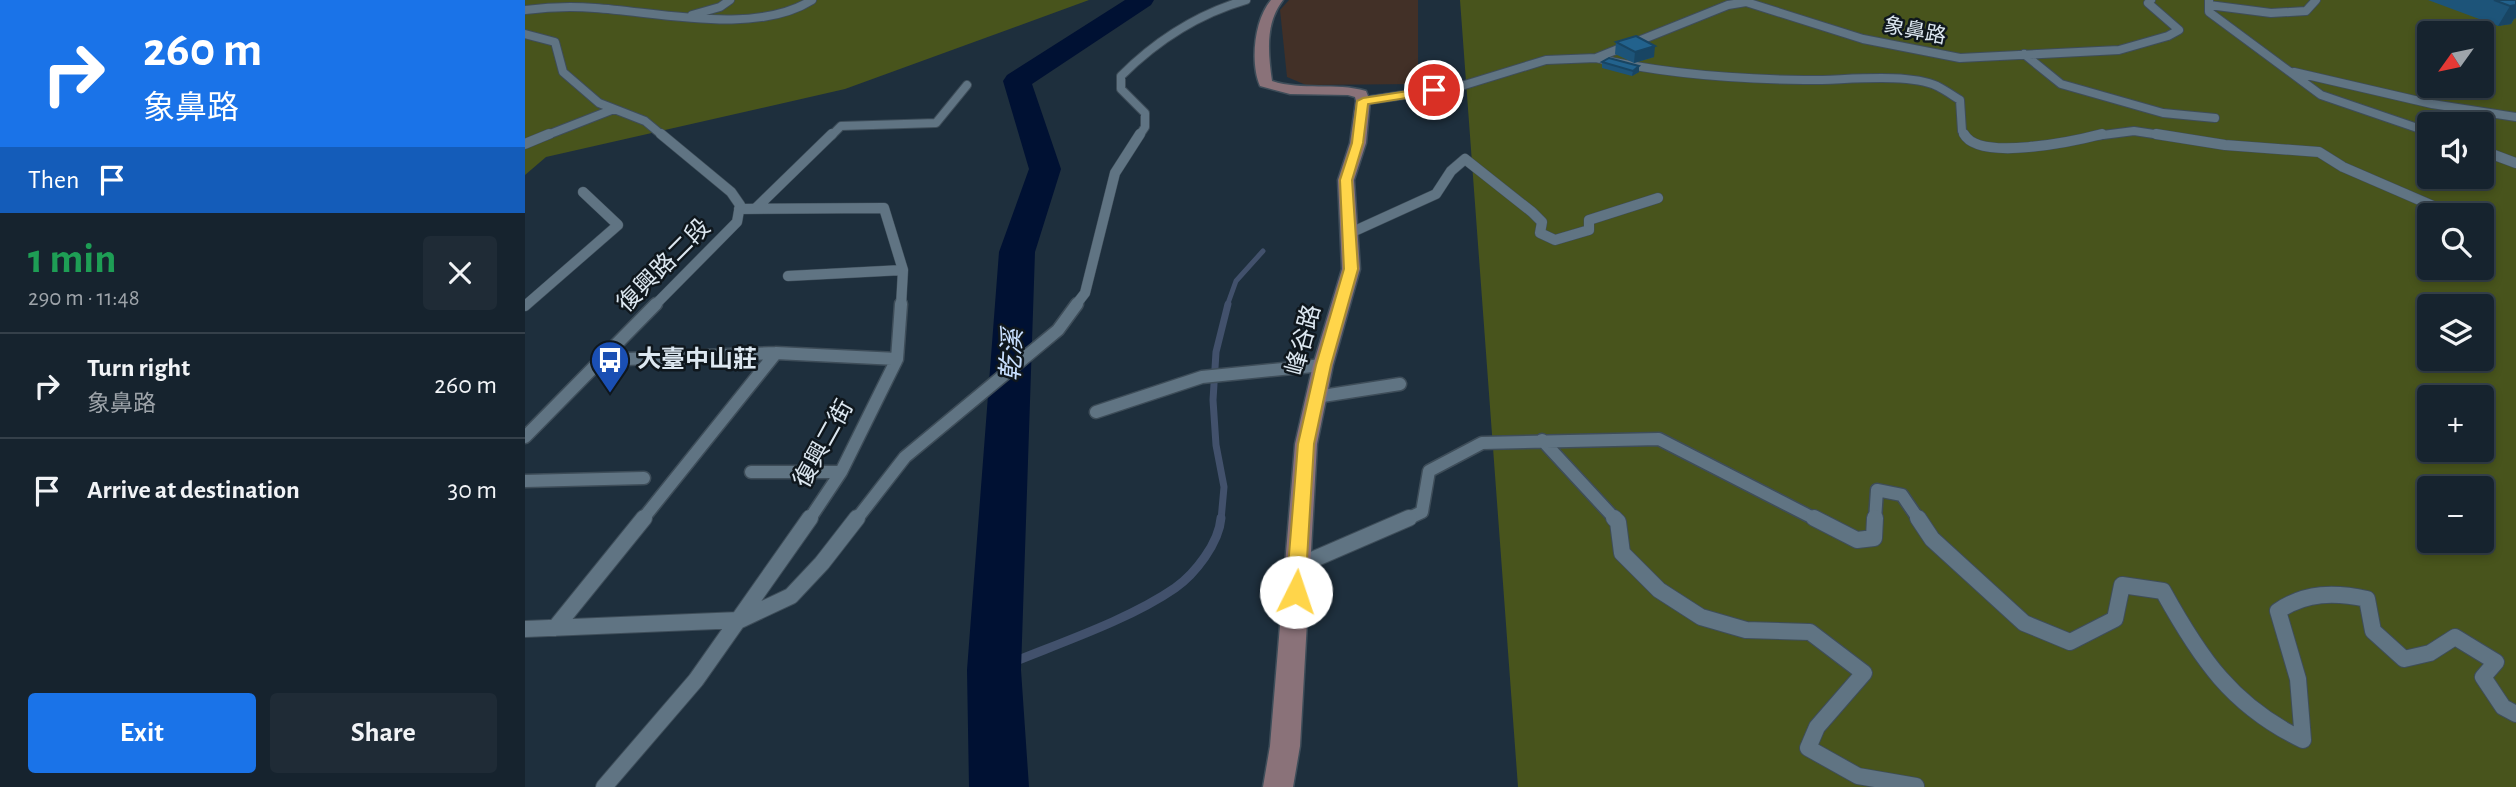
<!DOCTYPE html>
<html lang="en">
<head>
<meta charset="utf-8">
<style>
	:root { --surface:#16232e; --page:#1f2b36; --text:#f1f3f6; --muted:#9ea4aa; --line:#35404a; --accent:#1a73e8 }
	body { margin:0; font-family:"Alegreya Sans","Noto Sans TC",sans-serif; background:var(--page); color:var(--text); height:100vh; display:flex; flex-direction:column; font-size:26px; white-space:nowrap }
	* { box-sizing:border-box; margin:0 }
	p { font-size:23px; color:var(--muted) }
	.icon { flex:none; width:38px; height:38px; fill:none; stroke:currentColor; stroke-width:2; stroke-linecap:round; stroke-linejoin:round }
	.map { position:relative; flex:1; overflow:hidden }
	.sheet { display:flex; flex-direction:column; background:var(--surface); width:525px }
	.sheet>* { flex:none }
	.hud { background:#1a73e8; color:#fff; overflow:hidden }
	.needle { width:46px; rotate:237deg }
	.tools { position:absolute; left:1892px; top:21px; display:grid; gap:14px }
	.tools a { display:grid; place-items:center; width:77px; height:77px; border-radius:7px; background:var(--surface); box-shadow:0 4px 10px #0003,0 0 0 2px var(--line); font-size:35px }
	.pin { position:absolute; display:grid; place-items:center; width:60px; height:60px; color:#fff; margin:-30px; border:4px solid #fff; border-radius:50%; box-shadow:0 2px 7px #0007 }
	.me { position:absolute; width:77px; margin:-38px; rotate:4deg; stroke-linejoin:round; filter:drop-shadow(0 0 5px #0008) }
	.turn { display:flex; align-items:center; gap:24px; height:147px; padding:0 28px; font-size:32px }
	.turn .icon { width:91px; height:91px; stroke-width:2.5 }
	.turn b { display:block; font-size:49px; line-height:60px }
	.then { display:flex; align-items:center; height:66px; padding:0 28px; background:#0003; gap:14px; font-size:26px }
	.round { display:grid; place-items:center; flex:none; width:74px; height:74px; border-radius:7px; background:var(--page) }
	.head { display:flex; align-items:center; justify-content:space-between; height:119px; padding:0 28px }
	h1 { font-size:42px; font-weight:700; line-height:52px; color:#1e9e55 }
	.action { display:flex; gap:14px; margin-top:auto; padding:14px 28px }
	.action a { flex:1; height:80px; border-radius:7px; background:var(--accent); color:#fff; font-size:28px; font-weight:700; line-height:80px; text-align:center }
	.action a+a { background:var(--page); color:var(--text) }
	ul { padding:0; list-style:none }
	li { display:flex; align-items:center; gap:21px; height:105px; padding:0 28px; border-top:2px solid var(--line) }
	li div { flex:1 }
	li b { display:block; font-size:26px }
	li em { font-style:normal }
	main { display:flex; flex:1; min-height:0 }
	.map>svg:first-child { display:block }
	.education { fill:#423027 }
	.green { fill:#48541c; fill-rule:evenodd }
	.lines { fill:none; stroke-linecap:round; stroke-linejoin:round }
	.stream-far2 { stroke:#42516c; stroke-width:5 }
	.stream-far1 { stroke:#42516c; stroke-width:7 }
	.stream { stroke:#42516c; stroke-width:9 }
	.river { fill:#013; fill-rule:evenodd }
	.lane-far3-casing { stroke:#3e4d59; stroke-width:10 }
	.lane-far2-casing { stroke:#3e4d59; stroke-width:11 }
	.lane-far1-casing { stroke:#3e4d59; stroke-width:15 }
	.lane-casing { stroke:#3e4d59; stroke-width:18 }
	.secondary-casing { stroke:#3e4d59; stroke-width:3 }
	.lane-far3 { stroke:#607483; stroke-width:8 }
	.lane-far2 { stroke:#607483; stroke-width:10 }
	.lane-far1 { stroke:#607483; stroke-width:12 }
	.lane { stroke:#607483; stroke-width:16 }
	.secondary { fill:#8a7279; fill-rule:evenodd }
	.wall { fill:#1d5479 }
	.shaded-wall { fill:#184563 }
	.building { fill:#22628d; stroke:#184563; stroke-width:2 }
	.route { fill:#ffd54a; stroke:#a68a30; stroke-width:2 }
	.labels { text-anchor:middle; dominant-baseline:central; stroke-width:5; stroke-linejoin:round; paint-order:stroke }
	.far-street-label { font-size:21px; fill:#dce7f0; stroke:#0f171d }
	.street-label { font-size:24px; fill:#dce7f0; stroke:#0f171d }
	.poi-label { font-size:24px; font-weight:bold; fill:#dce7f0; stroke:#0f171d; text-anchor:start }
	.water-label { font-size:26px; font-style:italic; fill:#c7defd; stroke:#0f171d }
</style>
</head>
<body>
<main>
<section class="sheet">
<div class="hud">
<div class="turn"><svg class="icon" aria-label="right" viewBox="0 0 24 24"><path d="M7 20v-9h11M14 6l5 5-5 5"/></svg><div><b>260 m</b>象鼻路</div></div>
<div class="then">Then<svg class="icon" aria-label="arrive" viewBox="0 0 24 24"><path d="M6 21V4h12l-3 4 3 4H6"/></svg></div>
</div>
<div class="head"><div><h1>1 min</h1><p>290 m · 11:48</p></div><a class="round"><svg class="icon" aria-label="close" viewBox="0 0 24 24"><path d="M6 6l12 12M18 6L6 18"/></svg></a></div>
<ul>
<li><svg class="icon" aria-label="right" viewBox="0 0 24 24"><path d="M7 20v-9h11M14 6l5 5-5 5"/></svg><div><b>Turn right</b><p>象鼻路</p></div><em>260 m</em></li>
<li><svg class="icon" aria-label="arrive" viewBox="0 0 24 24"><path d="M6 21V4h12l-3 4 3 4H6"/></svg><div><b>Arrive at destination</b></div><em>30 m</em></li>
</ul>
<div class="action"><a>Exit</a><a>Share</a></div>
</section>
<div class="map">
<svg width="1991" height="787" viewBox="0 0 1991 787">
	<rect width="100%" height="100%" fill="#1e2f3d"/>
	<path class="education" d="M764,0H893V84L781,85L762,77L755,10Z"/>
	<path class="green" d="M0,0H564L320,89L21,157L0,175Z
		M935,0H1991V787H993ZM1904,33H1956V86H1904ZM1904,124H1956V177H1904ZM1904,215H1956V268H1904ZM1904,306H1956V359H1904ZM1904,397H1956V450H1904ZM1904,488H1956V541H1904Z"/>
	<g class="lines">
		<path class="stream-far2" d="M702,306L711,281L738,251"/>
		<path class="stream-far1" d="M696,520L699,487L691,445L688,400L691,352L703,304"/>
		<path class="stream" d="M469,670C525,646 601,622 650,588C670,574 694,543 696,518"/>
		<path class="river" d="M600,0H629L626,5L507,84L536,169L510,252L496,670L504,787H444L442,670L474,252L504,169L478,81L482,75Z"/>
		<g class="lane-far3-casing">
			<path id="lane-far3" d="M1684,0V12L1796,95L1904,132
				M1684,5L1746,13L1781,11L1791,0
				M0,10C23,7 46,6 70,8C133,12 230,36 287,0
				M167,15L195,7L205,0
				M0,34L30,42L38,72L74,103L120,121L138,136
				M1499,54L1536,84L1638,113L1690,118
				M1071,58C1138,74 1210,79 1279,80C1314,81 1381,72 1412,86C1420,90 1427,95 1435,100L1437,131L1440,136
				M1769,72L1907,104L1991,117
				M838,101L933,87L1021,60L1071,58L1203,5L1221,2L1338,39L1435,58L1594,50L1643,36L1654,30L1623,3L1626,0
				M20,136L89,109
				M306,136L316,126L411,123L442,85
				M614,136L620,127V113L596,89V76C631,41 673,14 721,0
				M1570,136L1609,131L1642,136"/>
		</g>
		<g class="lane-far2-casing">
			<path id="lane-far2" d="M1439,134C1454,162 1550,141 1577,134
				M1631,134L1700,145L1794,152L1818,167L1929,215
				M0,144L24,134
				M1956,150L1991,163
				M214,209L359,208L378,270L376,306
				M230,209L307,134
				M823,234L911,194L926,171L940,159L1007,212L1017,222L1015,233L1030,240L1064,230V220L1133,198
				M263,276L378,270
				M0,306L93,225L58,192
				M129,306L212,222L215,205L206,192L136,134
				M550,306L560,293L590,173L615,134"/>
		</g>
		<g class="lane-far1-casing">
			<path id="lane-far1" d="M76,360L251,353L372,359
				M791,397L875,384
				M571,412L677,377L798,365
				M0,437L131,304
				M1017,440L1091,520
				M226,472H316
				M0,481L119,478
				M117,520L251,353
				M284,520L316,472L372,359L376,304
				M331,520L380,457L533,330L552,304
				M880,520L897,512L904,471L957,443L1134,439L1292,520
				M1350,520L1352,490L1377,495L1394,520"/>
		</g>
		<g class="lane-casing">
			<path id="lane" d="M1089,518L1093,522L1097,553L1134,590L1176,617L1221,630L1285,632L1339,673L1292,727L1283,748L1333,776L1391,786
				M1289,518L1332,540L1349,538L1350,518
				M1393,518L1407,539L1499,623L1545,642L1590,619L1597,585L1638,591C1675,658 1707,706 1778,740L1773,679L1753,611C1781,592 1810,592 1842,599L1848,631L1879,659L1905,653L1930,637L1971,662L1958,677L1978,707L1991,714
				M773,566L884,518
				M30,628L119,518
				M0,629L215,620L266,596L297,563L332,518
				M79,787L171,680L285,518"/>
		</g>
		<g class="secondary-casing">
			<path id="secondary" d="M746,0H758C740,23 743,53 747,81C777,91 810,82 841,91L845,101L841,143L829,180L835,269L808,365L792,444L775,746L768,787H738L745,746L770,444L788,365L817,269L813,180L825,143L831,101L830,97L823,95L765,94L735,86C725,63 729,20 746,0Z"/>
		</g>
		<use href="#lane-far3" class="lane-far3"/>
		<use href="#lane-far2" class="lane-far2"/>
		<use href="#lane-far1" class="lane-far1"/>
		<use href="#lane" class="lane"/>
		<use href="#secondary" class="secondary"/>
	</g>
	<path class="wall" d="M1903,0H1991V18L1989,19L1986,24L1973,26Z
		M1091,42L1129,57L1109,63L1090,54Z
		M1077,62L1114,72L1107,76L1077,68Z"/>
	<path class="shaded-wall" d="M1991,1V18L1989,19L1986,24L1973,26L1985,6Z
		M1130,46L1129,57L1109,63L1110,52Z
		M1114,66V72L1107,76L1108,71Z"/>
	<path class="building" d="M1969,0H1991V5L1985,6Z
		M1111,36L1130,46L1110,52L1091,42Z
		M1084,58L1114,66L1108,71L1077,62Z"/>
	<path class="route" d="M909,87L913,88V93L843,104L838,143L827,180L833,269L806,365L789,444L780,592L777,597L771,600L764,597L761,592L773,444L791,365L819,269L815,180L827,143L832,101L838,98Z"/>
	<defs>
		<g id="bus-pin" transform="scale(2.0125)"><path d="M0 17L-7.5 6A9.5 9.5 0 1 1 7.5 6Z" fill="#1a4fb4" stroke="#0f171d"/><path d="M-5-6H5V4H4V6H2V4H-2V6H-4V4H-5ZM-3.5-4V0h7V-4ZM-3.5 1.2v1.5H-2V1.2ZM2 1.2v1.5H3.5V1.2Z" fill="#fff"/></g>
	</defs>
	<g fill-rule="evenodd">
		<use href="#bus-pin" x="85" y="360"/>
	</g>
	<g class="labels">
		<g class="far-street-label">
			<text transform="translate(1390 31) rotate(11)">象鼻路</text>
		</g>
		<g class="street-label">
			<text transform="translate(139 266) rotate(-45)">復興路二段</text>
			<text transform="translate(779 340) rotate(-75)">峰谷路</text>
			<text transform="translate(299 444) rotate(-61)">復興二街</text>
		</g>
		<g class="poi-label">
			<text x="112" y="360">大臺中山莊</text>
		</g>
		<g class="water-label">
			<text transform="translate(487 355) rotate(-87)">乾溪</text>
		</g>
	</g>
</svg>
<div class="tools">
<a><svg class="needle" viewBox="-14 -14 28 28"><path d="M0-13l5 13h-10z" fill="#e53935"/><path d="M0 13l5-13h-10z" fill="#9ea4aa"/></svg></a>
<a><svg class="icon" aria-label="sound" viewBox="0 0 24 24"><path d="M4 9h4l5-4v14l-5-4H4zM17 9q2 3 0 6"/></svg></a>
<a><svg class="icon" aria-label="search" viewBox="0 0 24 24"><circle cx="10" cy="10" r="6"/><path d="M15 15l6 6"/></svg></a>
<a><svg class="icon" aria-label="layers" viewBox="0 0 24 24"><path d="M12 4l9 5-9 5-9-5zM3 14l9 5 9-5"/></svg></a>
<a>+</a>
<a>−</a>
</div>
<div class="pin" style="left:909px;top:90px;background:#d93025"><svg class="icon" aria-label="arrive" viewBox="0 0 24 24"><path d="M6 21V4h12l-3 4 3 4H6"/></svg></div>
<svg class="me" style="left:771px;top:592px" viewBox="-20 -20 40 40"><circle r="19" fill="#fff"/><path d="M0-13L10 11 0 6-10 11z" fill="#ffd54a"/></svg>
</div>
</main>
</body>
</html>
